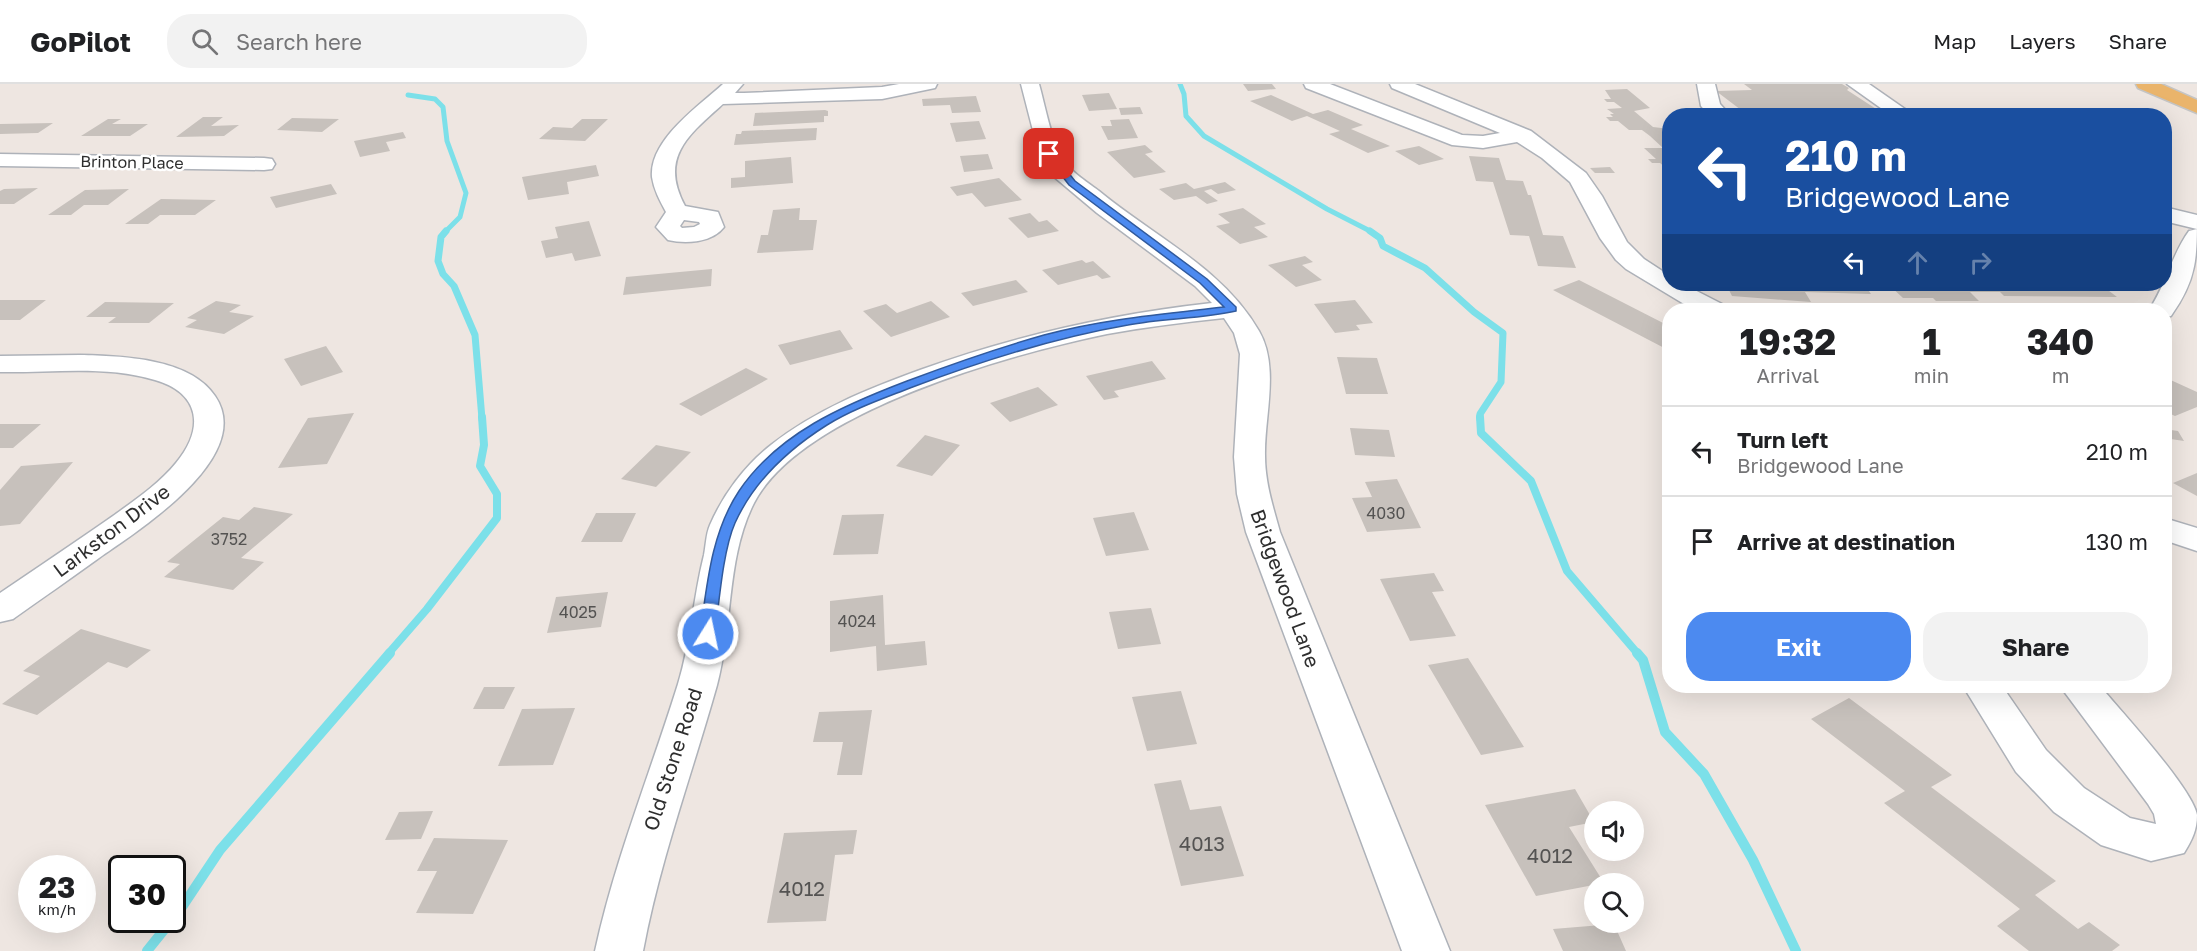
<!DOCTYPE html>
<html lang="en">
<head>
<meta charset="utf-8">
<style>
	:root { --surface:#fff; --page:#f2f2f2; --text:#202124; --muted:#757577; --line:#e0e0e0; --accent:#4c8af0 }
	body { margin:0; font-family:"Golos Text",sans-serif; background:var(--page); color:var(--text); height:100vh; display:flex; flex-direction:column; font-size:22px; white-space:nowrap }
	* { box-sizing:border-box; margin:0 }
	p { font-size:20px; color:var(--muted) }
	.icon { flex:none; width:33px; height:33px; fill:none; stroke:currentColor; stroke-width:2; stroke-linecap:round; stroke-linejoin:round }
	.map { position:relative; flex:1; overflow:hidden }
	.side { position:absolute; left:1662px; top:219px; width:510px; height:390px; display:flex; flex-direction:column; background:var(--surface); border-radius:24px; box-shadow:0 6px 24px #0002 }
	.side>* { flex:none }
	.hud { position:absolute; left:1662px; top:24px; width:510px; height:183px; border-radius:24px; box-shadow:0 6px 24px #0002; background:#1a4fa0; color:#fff; overflow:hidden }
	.controls { position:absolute; left:1584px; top:717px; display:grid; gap:12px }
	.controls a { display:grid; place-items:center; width:60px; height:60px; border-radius:50%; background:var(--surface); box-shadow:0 6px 24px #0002; font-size:30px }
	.speed { position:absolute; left:18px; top:771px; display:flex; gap:12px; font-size:30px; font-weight:700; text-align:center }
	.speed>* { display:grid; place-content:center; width:78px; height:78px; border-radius:50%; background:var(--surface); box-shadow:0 6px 24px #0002; line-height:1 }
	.speed small { font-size:15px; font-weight:400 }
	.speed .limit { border:3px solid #111; border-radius:9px; background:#fff; color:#111 }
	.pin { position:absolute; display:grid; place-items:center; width:51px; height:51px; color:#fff; margin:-26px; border-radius:12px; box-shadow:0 3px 9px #0006 }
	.me { position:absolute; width:66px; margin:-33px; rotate:10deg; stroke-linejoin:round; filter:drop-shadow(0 0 4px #0008) }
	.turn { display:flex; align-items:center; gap:21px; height:126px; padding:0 24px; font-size:27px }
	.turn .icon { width:78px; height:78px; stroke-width:2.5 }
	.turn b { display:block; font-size:42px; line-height:51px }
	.lanes { display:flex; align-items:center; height:57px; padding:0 24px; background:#0003; justify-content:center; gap:30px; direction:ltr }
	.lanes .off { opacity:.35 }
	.eta { display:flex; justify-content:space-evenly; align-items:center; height:102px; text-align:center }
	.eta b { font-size:36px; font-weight:700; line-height:42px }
	.cta { display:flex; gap:12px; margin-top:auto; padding:12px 24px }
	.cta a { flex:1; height:69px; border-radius:24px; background:var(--accent); color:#fff; font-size:24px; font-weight:700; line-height:69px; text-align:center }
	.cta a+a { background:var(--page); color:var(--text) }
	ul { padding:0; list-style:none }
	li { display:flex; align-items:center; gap:18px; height:90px; padding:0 24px; border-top:2px solid var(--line) }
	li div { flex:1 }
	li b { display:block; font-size:22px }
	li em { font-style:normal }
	header { display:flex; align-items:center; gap:36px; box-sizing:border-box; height:84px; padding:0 30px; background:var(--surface); border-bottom:2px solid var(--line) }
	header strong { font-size:28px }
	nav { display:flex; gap:33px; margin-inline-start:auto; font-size:21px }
	.search { width:420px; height:54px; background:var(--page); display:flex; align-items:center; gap:15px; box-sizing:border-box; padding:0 21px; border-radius:24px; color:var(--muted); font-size:22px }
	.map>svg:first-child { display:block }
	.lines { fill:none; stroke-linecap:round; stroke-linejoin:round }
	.stream-far3 { stroke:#7ce0e9; stroke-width:5 }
	.stream-far2 { stroke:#7ce0e9; stroke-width:7 }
	.stream-far1 { stroke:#7ce0e9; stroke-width:8 }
	.stream { stroke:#7ce0e9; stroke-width:10 }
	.building { fill:#c7c1bc }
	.minor-casing { stroke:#aeb2b9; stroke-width:3 }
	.major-casing { stroke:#c4c4c4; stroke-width:3 }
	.minor { fill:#fff; fill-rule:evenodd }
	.major { fill:#eab46b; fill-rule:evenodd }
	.route { fill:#4c8af0; stroke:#315a9c; stroke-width:1.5 }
	.labels { text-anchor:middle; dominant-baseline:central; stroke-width:5; stroke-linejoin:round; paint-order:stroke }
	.far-street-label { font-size:16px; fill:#2e2e2e; stroke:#fff }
	.number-label { font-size:16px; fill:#545352 }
	.street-label { font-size:20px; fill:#2e2e2e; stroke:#fff }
	.near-number-label { font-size:20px; fill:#545352 }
</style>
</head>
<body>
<header>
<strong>GoPilot</strong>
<div class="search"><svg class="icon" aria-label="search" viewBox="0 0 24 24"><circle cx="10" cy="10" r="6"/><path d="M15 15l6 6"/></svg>Search here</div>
<nav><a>Map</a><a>Layers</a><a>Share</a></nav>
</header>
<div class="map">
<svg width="2197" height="867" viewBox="0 0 2197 867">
	<rect width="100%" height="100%" fill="#eee6e1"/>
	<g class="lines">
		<path class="stream-far3" d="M1180,0L1184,10L1186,32L1204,52L1327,125L1372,148
			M408,11L435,15L443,23L447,57L466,109L460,133L445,148"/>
		<path class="stream-far2" d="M446,147L441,153L438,177L443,190L454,202L475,251L482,335
			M1370,147L1380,154L1383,162L1425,184L1474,228L1503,249L1501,298L1480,330V335"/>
		<path class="stream-far1" d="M1480,333L1481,349L1531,397L1567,487L1638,570
			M388,570L427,525L497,434V410L480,382L484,361L482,333"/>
		<path class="stream" d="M1637,569L1643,576L1665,648L1704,690L1753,776L1796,867
			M147,867L180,826L220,766L390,569"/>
	</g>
	<path class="building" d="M1243,0H1272L1276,5L1248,7Z
		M1744,0H1842L1849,4L1847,6L1887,32H1736V30L1745,29L1716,7L1752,6Z
		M1627,5L1650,24L1634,27L1653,43L1670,45V87L1660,79H1652L1648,75H1656L1644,64H1663L1650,52L1642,46H1629L1618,37H1610L1606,33H1613L1610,30H1614L1607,25L1622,24L1614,18H1607L1604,15H1611L1605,6Z
		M1109,9L1117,25L1089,27L1082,11Z
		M1271,11L1313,30L1328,26L1363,41L1351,45L1390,62L1368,69L1329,50L1340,47L1307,32L1292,37L1250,17Z
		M976,12L981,28L952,29L950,21L923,22L922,15Z
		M1140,23L1143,30L1121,31L1119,24Z
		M825,26L828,27V32H824V38L753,42L755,29Z
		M203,33H223L211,42L239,41L224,52L176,53Z
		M292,34L339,35L322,48L277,46Z
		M108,35H121L112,40H148L130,52H81Z
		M582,35H608L585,57L539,55L553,43L572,44Z
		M1129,35L1138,54L1108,56L1101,42H1112L1110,36Z
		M979,37L986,55L956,58L950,39Z
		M53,39L38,49L0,50V40Z
		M817,44L816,56L734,61L736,50H741L742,47Z
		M403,48L406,54L386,58L390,67L360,73L354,57Z
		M1145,61L1153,68L1145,70L1166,88L1134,94L1107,68Z
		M1419,62L1444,75L1419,81L1395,67Z
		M988,70L993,85L964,88L960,72Z
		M1469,72L1499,74L1506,96L1523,97L1528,111H1531L1543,151L1563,152L1576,184L1538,182L1529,152L1510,151L1493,98L1476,97Z
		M791,73L793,99L731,104V94L745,93V77Z
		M596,81L599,92L567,98L569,110L528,116L522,93Z
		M1610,83L1615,89H1595L1590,84Z
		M999,94L1022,116L985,123L972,109L957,112L950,103Z
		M1225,98L1236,106L1218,110L1211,105L1204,107L1218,117L1207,120L1196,112L1174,116L1159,105L1186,99L1194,105Z
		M331,100L337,110L276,124L270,113Z
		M38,104L14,120H0V107L4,105Z
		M129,105L108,121H84L71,131H48L85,106Z
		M161,115L216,116L195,131H160L148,140H125Z
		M800,124L799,136H817L813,166L757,169L761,151H768L773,126Z
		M1243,124L1266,140L1254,143L1268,153L1240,160L1216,142L1230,139L1218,130Z
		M1030,129L1039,138L1047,136L1059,147L1028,154L1008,134Z
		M589,137L601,172L575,177L572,169L546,174L541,157L558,154L555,143Z
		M1305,172L1313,178L1302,181L1322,196L1296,203L1268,181Z
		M1082,176L1086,179L1093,177L1111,193L1102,195L1097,191L1058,201L1042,186Z
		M712,185L711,202L623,211L626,193Z
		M1016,196L1028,208L973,222L961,209Z
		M1579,196L1667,241L1670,240V267L1553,206Z
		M1726,200H1864L1871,210L1805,208L1811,218L1732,212Z
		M1888,200H2100L2117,213L2004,212L2000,208H1970L1979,217H1936L1933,214H1903Z
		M0,216H46L20,236H0Z
		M1355,216L1373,239L1356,241L1360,246L1335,249L1314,220Z
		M216,217L241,221L229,228L254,232L224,250L185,243L197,236L187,234Z
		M931,217L950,233L891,253L863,227L886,220L897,229Z
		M105,218L174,219L149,239H108L116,233H86Z
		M840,246L853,265L790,281L778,261Z
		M326,262L343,288L301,302L284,275Z
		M1337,273L1377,274L1388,310H1346Z
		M1152,277L1166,295L1114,307L1119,313L1104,316L1086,292Z
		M746,284L768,295L701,332L679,320Z
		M2164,293L2197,308V323L2175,332L2164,327Z
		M1038,303L1058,321L1010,338L990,319Z
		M354,329L327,380L278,384L308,334Z
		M0,340H41L13,364H0Z
		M1350,344L1389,346L1395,373L1355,371Z
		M2164,345L2178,347L2184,357L2164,354Z
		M925,351L960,361L932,392L896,382Z
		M656,361L691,368L656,403L621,395Z
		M73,378L20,440L0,442V406L21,382Z
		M2197,389V412L2173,399Z
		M1397,395L1421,444L1367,448L1352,414L1372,413L1365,398Z
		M254,423L293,430L241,474L264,478L233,506L164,493L180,480L167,478L223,433L239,436Z
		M1134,428L1149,466L1106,472L1093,434Z
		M596,429H636L622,458H581Z
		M884,430L878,470L833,471L842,431Z
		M1434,489L1444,507L1432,508L1456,552L1410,557L1380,495Z
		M608,508L601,543L547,549L556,513Z
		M883,511L885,561L925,557L927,581L877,587L876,562L830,568V517Z
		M1151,524L1161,560L1118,565L1109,528Z
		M81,545L151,566L127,584L108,578L37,631L2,620L40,592L23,587Z
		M1468,574L1524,663L1481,671L1428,581Z
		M484,603H515L504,625H473Z
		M1181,607L1197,660L1147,667L1132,613Z
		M1849,614L1952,691L1931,703L2056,797L2035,811L2078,845L2089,838L2120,861L2112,867H2029L1997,842L2020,825L1884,719L1905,707L1811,635Z
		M575,624L553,681L498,682L522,625Z
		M872,626L862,691H837L843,658H813L819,628Z
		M1181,696L1190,726L1221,722L1244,792L1181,802L1154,700Z
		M1575,705L1594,738L1569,743L1604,799L1536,812L1485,721Z
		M433,727L421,755L385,756L399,728Z
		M857,746L853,770L835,771L826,837L767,839L784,749Z
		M434,754L508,756L473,830L416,829L437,787H417Z
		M1614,840L1626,867H1563L1553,845Z"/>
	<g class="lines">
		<g class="minor-casing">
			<path id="minor" d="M723,0H743L735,9H744L882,3L899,0H937L935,4L882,15L723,20C688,51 659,74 685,122L718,128L724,143C712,159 685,160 668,156L656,143L666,128C660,117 654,106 652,93C649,56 699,22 723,0ZM684,136L699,138L700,140L694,143L682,144L680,142Z
				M1021,0H1039C1045,21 1050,51 1060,70C1067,86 1086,97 1099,107C1153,152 1223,184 1259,247C1280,283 1264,333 1265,372C1265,398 1273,423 1280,448L1450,867H1402L1246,448L1237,410L1234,373L1240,270L1234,249L1224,234C1185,238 1146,243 1107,250C1012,270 802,327 754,419C726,474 733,542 717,601C692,690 660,776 643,867H595C615,775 650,690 678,600C691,558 693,514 704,471C706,461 706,450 710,441C723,411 745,381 771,361C815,326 868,305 920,286C1014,252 1112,230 1212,219L1195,202L1097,129L1053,92L1039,70Z
				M1304,0H1330L1462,51L1483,52L1500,49L1392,4L1390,0H1415L1531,47L1586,89L1602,112L1627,158L1644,175L1670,192V200H1683L1722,220L1726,226H1694L1626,185L1616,176L1600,154L1570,98L1542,74L1517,58L1483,64L1452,61L1306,4Z
				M1697,0H1715L1720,20L1731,32H1710L1701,22Z
				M1847,0H1869L1915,32H1892Z
				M0,70L264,74L272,75L275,80L272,85L264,86L0,82Z
				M2164,123L2197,131C2197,174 2197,195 2171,232L2164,233V226H2149C2166,201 2171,172 2189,147L2197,145L2164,137Z
				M80,271C122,272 190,274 215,312C256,372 139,446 99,474C70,495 41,515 13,535L0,538V509C38,483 76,458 113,432C135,416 159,400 176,379C205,344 200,309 155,296C106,281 50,289 0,288V272Z
				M2164,434L2197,444V467L2164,456Z
				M1963,602H2002L2046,666L2084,704L2130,734L2156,740L2154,730L2148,720L2060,602H2100C2120,626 2193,705 2197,731C2197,746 2192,756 2184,769L2151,777L2101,761L2054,728L2016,688Z"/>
		</g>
		<g class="major-casing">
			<path id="major" d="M2136,0H2161L2197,16V29L2138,4Z"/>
		</g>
		<use href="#minor" class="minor"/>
		<use href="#major" class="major"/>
	</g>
	<path class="route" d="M1046,68H1052L1075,97L1207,195L1236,223V227C1201,235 1163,234 1128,241C1053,254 981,277 910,304C882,315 853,325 827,341C789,365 754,397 735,439C723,466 719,519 715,550L713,554H702L700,550C707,501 711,449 739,407C778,349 844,321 907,297C952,280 998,264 1044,251C1103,235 1164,230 1224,223L1200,199L1069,101L1045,70Z"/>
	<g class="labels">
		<g class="far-street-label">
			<text transform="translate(132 78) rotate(1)">Brinton Place</text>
		</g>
		<g class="number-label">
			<text x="1386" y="429">4030</text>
			<text x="229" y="455">3752</text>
			<text x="578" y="528">4025</text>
			<text x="857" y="537">4024</text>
		</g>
		<g class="street-label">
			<text transform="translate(111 446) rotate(-37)">Larkston Drive</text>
			<text transform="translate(1286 504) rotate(70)">Bridgewood Lane</text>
			<text transform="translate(672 675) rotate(-72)">Old Stone Road</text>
		</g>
		<g class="near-number-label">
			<text x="1202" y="759">4013</text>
			<text x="1550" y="771">4012</text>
			<text x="802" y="804">4012</text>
		</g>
	</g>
</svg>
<div class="controls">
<a><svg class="icon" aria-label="sound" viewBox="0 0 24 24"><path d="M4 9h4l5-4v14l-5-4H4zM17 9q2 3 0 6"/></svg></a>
<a><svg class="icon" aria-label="search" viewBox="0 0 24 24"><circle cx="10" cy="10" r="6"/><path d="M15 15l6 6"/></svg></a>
</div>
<div class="speed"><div>23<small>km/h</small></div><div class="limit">30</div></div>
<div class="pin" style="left:1049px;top:70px;background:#d93025"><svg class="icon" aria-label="arrive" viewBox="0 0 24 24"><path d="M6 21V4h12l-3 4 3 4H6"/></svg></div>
<svg class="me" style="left:708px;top:550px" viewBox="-20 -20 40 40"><circle r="17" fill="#4c8af0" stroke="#fff" stroke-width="3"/><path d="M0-11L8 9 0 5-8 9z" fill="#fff"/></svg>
<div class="hud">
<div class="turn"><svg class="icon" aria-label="left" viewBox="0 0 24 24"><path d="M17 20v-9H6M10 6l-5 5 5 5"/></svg><div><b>210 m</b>Bridgewood Lane</div></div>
<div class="lanes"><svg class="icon" aria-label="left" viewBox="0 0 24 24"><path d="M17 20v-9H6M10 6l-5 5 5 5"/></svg><svg class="icon off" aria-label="ahead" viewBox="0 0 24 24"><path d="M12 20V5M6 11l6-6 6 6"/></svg><svg class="icon off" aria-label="right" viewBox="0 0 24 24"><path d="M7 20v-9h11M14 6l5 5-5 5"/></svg></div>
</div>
<section class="side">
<div class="eta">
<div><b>19:32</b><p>Arrival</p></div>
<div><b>1</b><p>min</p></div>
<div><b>340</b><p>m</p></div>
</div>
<ul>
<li><svg class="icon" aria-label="left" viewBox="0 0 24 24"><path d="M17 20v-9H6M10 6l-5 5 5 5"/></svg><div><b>Turn left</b><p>Bridgewood Lane</p></div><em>210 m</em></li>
<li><svg class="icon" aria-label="arrive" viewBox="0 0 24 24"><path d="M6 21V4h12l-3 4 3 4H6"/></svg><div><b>Arrive at destination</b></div><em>130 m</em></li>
</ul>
<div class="cta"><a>Exit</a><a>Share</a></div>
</section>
</div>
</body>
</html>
